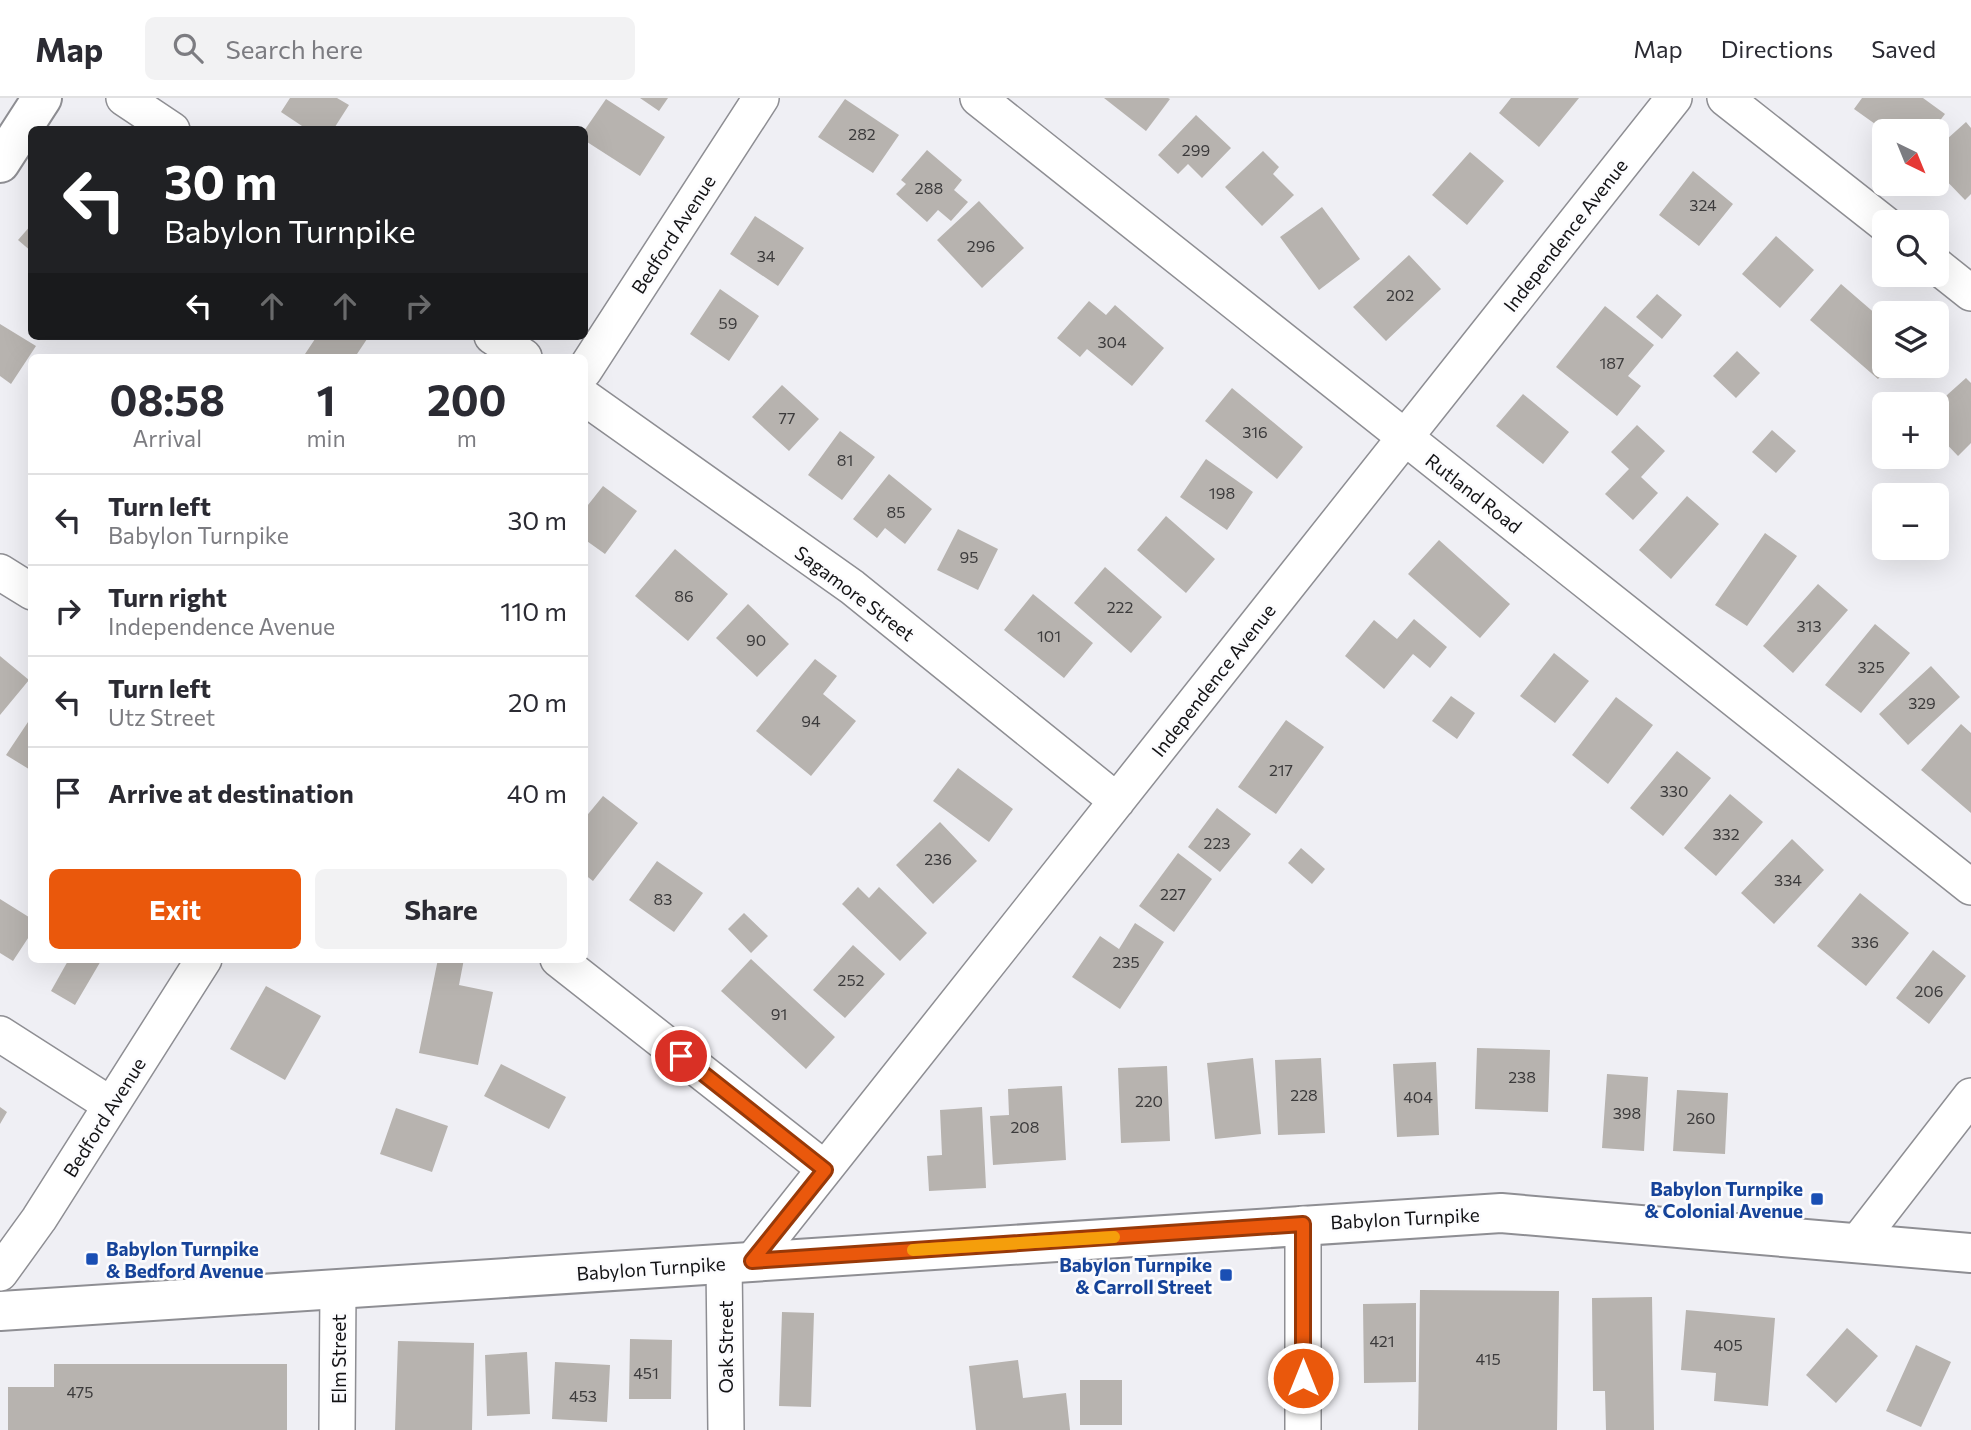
<!DOCTYPE html>
<html lang="en">
<head>
<meta charset="utf-8">
<style>
	:root { --surface:#fff; --page:#f2f2f3; --text:#2b2b33; --muted:#7c7c81; --line:#e1e1e2; --accent:#ea580c }
	body { margin:0; font-family:Commissioner,sans-serif; background:var(--page); color:var(--text); height:100vh; display:flex; flex-direction:column; font-size:26px; white-space:nowrap }
	* { box-sizing:border-box; margin:0 }
	p { font-size:23px; color:var(--muted) }
	.icon { flex:none; width:38px; height:38px; fill:none; stroke:currentColor; stroke-width:2; stroke-linecap:round; stroke-linejoin:round }
	.map { position:relative; flex:1; overflow:hidden }
	.drawer { position:absolute; left:28px; top:256px; width:560px; height:609px; display:flex; flex-direction:column; background:var(--surface); border-radius:10px; box-shadow:0 7px 28px #0002 }
	.drawer>* { flex:none }
	.top-card { position:absolute; left:28px; top:28px; width:560px; height:214px; border-radius:10px; box-shadow:0 7px 28px #0002; background:#202124; color:#fff; overflow:hidden }
	.needle { width:46px; rotate:137deg }
	.tools { position:absolute; left:1872px; top:21px; display:grid; gap:14px }
	.tools a { display:grid; place-items:center; width:77px; height:77px; border-radius:10px; background:var(--surface); box-shadow:0 7px 28px #0002; font-size:35px }
	.pin { position:absolute; display:grid; place-items:center; width:60px; height:60px; color:#fff; margin:-30px; border:4px solid #fff; border-radius:50%; box-shadow:0 2px 7px #0007 }
	.me { position:absolute; width:77px; margin:-38px; rotate:0deg; stroke-linejoin:round; filter:drop-shadow(0 0 5px #0008) }
	.turn { display:flex; align-items:center; gap:24px; height:147px; padding:0 21px; font-size:32px }
	.turn .icon { width:91px; height:91px; stroke-width:2.5 }
	.turn b { display:block; font-size:49px; line-height:60px }
	.lanes { display:flex; align-items:center; height:66px; padding:0 21px; background:#0003; justify-content:center; gap:35px; direction:ltr }
	.lanes .off { opacity:.35 }
	.eta { display:flex; justify-content:space-evenly; align-items:center; height:119px; text-align:center }
	.eta b { font-size:42px; font-weight:700; line-height:49px }
	.cta { display:flex; gap:14px; margin-top:auto; padding:14px 21px }
	.cta a { flex:1; height:80px; border-radius:10px; background:var(--accent); color:#fff; font-size:28px; font-weight:700; line-height:80px; text-align:center }
	.cta a+a { background:var(--page); color:var(--text) }
	ul { padding:0; list-style:none }
	li { display:flex; align-items:center; gap:21px; height:91px; padding:0 21px; border-top:2px solid var(--line) }
	li div { flex:1 }
	li b { display:block; font-size:26px }
	li em { font-style:normal }
	header { display:flex; align-items:center; gap:42px; box-sizing:border-box; height:98px; padding:0 35px; background:var(--surface); border-bottom:2px solid var(--line) }
	header strong { font-size:33px }
	nav { display:flex; gap:38px; margin-inline-start:auto; font-size:24px }
	.search { width:490px; height:63px; background:var(--page); display:flex; align-items:center; gap:18px; box-sizing:border-box; padding:0 24px; border-radius:10px; color:var(--muted); font-size:26px }
	.map>svg:first-child { display:block }
	.building { fill:#b7b3af }
	.lines { fill:none; stroke-linecap:round; stroke-linejoin:round }
	.minor-casing { stroke:#8e8e93; stroke-width:38 }
	.major-casing { stroke:#8e8e93; stroke-width:42 }
	.minor { stroke:#fff; stroke-width:35 }
	.major { stroke:#fff; stroke-width:38 }
	.route-casing { stroke:#983908; stroke-width:18 }
	.route { stroke:#ea580c; stroke-width:12 }
	.slow { stroke:#f59e0b; stroke-width:12 }
	.transit-dot { fill:#1a4fb4; stroke:#fcfcfe; stroke-width:2.5 }
	.labels { text-anchor:middle; dominant-baseline:central; stroke-width:5; stroke-linejoin:round; paint-order:stroke }
	.number-label { font-size:16px; fill:#3c3b3c }
	.street-label { font-size:19px; fill:#131315; stroke:#fcfcfe }
	.transit-label { font-size:19px; font-weight:bold; fill:#164399; stroke:#fcfcfe; text-anchor:end }
</style>
</head>
<body>
<header>
<strong>Map</strong>
<div class="search"><svg class="icon" aria-label="search" viewBox="0 0 24 24"><circle cx="10" cy="10" r="6"/><path d="M15 15l6 6"/></svg>Search here</div>
<nav><a>Map</a><a>Directions</a><a>Saved</a></nav>
</header>
<div class="map">
<svg width="1971" height="1332" viewBox="0 0 1971 1332">
	<rect width="100%" height="100%" fill="#efeff4"/>
	<path class="building" d="M290,0H337L349,7L333,32H308L281,14Z
		M640,0H668L659,13Z
		M1104,0H1168L1170,1L1146,33Z
		M1511,0H1579L1539,49L1499,15Z
		M1862,0H1923L1945,16L1932,33H1885L1854,11Z
		M606,1L665,39L640,78L584,42V33Z
		M845,1L899,37L873,75L818,39Z
		M1196,17L1231,50L1202,80L1188,66L1178,76L1158,57Z
		M1966,24L1971,30V96L1965,102L1937,73V50Z
		M927,52L962,82L954,92L968,104L951,123L938,112L927,124L896,96L906,86L901,82Z
		M1263,53L1279,69L1273,76L1294,97L1262,128L1225,89Z
		M1470,54L1504,83L1467,127L1432,97Z
		M1693,73L1733,106L1699,148L1659,117Z
		M979,103L1024,150L982,190L937,142Z
		M1322,109L1360,161L1319,192L1280,139Z
		M755,118L804,150L778,188L730,156Z
		M32,126V154L18,142Z
		M1776,138L1814,172L1780,210L1742,176Z
		M1409,157L1441,191L1386,243L1353,209Z
		M1841,186L1885,224V268H1890L1878,281L1810,222Z
		M720,191L759,218L729,263L690,236Z
		M1657,196L1682,217L1662,241L1636,219Z
		M1089,203L1106,217L1115,207L1164,250L1132,288L1087,251L1080,259L1057,240Z
		M1605,208L1654,247L1628,278L1641,288L1617,318L1556,269Z
		M0,226L36,248L11,286L0,278Z
		M317,238H364L367,241L355,259H303Z
		M1737,253L1760,275L1736,300L1713,278Z
		M1966,280L1971,285V345L1958,358L1937,336V306Z
		M782,287L819,321L789,353L752,319Z
		M1232,290L1303,349L1277,381L1205,323Z
		M1523,296L1569,334L1543,366L1496,328Z
		M1637,327L1665,353L1641,379L1658,395L1633,422L1605,396L1629,371L1611,354Z
		M1772,332L1796,353L1776,375L1752,354Z
		M840,333L875,359L842,402L808,377Z
		M1206,361L1253,394L1227,432L1180,399Z
		M889,376L932,411L905,446L885,430L877,440L853,421Z
		M603,388L637,413L605,456L584,441V412Z
		M1687,398L1719,426L1671,481L1639,452Z
		M1166,418L1215,461L1186,495L1137,452Z
		M958,431L998,451L978,492L937,472Z
		M1765,435L1797,458L1747,528L1715,507Z
		M1439,442L1510,506L1480,540L1408,476Z
		M675,451L728,496L688,543L635,498Z
		M1105,469L1162,519L1131,555L1074,505Z
		M1818,486L1848,512L1793,575L1763,548Z
		M1033,496L1093,545L1064,580L1004,532Z
		M748,506L789,546L757,579L716,540Z
		M1414,521L1447,549L1430,570L1413,556L1384,591L1345,558L1374,522L1397,541Z
		M1875,526L1910,555L1861,615L1825,587Z
		M1554,555L1589,583L1555,625L1520,598Z
		M0,558L29,582L0,617Z
		M815,561L837,578L823,596L856,623L811,678L756,633Z
		M1931,568L1960,599L1908,647L1879,616Z
		M1451,598L1475,615L1457,641L1432,623Z
		M1616,599L1653,627L1608,686L1572,657Z
		M32,618V673L6,657Z
		M1286,622L1324,649L1276,716L1238,689Z
		M1961,626L1971,635V715L1921,672Z
		M1677,653L1711,680L1663,738L1630,710Z
		M958,670L1013,711L989,744L933,703Z
		M1730,696L1763,724L1716,778L1684,750Z
		M603,698L638,725L593,783L584,776V721Z
		M1217,710L1251,736L1220,774L1188,749Z
		M940,724L977,763L933,806L896,767Z
		M1792,741L1824,772L1774,826L1741,795Z
		M1301,750L1325,771L1312,786L1288,765Z
		M1178,755L1212,781L1174,834L1139,808Z
		M657,763L703,795L674,834L629,802Z
		M858,789L869,800L879,789L927,835L900,863L842,806Z
		M1860,795L1909,835L1866,888L1817,848Z
		M0,801L32,821V834L13,863L0,855Z
		M744,815L768,838L751,855L728,831Z
		M1135,825L1164,844L1120,911L1072,879L1100,838L1119,851Z
		M853,847L885,876L845,920L813,892Z
		M1933,852L1966,878L1929,926L1896,900Z
		M69,861H102L75,907L51,893Z
		M438,861H464L459,887L493,894L478,967L419,955Z
		M751,861L835,939L806,971L721,893Z
		M266,888L321,918L285,982L230,951Z
		M1477,950L1550,952L1548,1014L1475,1011Z
		M1253,960L1261,1036L1215,1041L1207,965Z
		M1321,960L1325,1035L1278,1037L1275,962Z
		M1436,964L1439,1037L1397,1039L1393,966Z
		M501,966L566,999L549,1031L484,998Z
		M1167,968L1170,1043L1121,1045L1118,970Z
		M1607,976L1648,979L1644,1053L1602,1050Z
		M1062,988L1066,1062L993,1067L990,1018L1009,1017L1008,991Z
		M1677,992L1728,995L1725,1056L1673,1053Z
		M0,1009L7,1014L0,1026Z
		M982,1009L986,1090L929,1093L927,1058L942,1057L940,1012Z
		M396,1010L448,1028L432,1074L380,1056Z
		M1420,1192L1559,1193L1557,1332H1418Z
		M1652,1199L1654,1332H1606L1605,1293H1593L1592,1200Z
		M1416,1205V1284L1364,1285L1363,1206Z
		M1686,1212L1775,1220L1768,1308L1714,1303L1716,1275L1681,1272Z
		M782,1214L814,1215L811,1309L779,1308Z
		M1847,1230L1878,1258L1836,1305L1806,1277Z
		M630,1241L672,1242L671,1301H629Z
		M398,1243L474,1245L472,1332H395Z
		M1916,1247L1951,1264L1921,1329L1886,1313Z
		M527,1254L530,1316L487,1318L485,1257Z
		M1018,1262L1023,1300L1066,1295L1070,1332H976L969,1268Z
		M555,1264L610,1267L607,1324L552,1321Z
		M54,1266H287V1332H8V1289H54Z
		M1080,1282H1122V1327H1080Z"/>
	<g class="lines">
		<g class="minor-casing">
			<path id="minor" d="M124,0L172,32
				M978,0L1971,789
				M1725,0L1885,126
				M1937,168L1971,195
				M492,238L524,259
				M584,273L761,0
				M584,299L852,489L1117,703
				M0,474L32,494
				M558,861L825,1071
				M0,936L111,1007
				M1857,1145L1971,998
				M752,1163L1674,0
				M724,1165L726,1332
				M0,1175L39,1121L204,861
				M337,1332L338,1191
				M1303,1332V1126"/>
		</g>
		<g class="major-casing">
			<path id="major" d="M0,65L42,0
				M0,1213L1501,1115L1971,1155"/>
		</g>
		<use href="#minor" class="minor"/>
		<use href="#major" class="major"/>
	</g>
	<g class="lines">
		<g class="route-casing">
			<path id="route" d="M681,958L825,1072L752,1163L1303,1126V1280"/>
		</g>
		<use href="#route" class="route"/>
		<path class="slow" d="M913,1152L1114,1139"/>
	</g>
	<g class="transit-dot">
		<rect x="1810" y="1094" width="14" height="14" rx="3.5"/>
		<rect x="85" y="1154" width="14" height="14" rx="3.5"/>
		<rect x="1219" y="1170" width="14" height="14" rx="3.5"/>
	</g>
	<g class="labels">
		<g class="number-label">
			<text x="862" y="35">282</text>
			<text x="1196" y="51">299</text>
			<text x="929" y="89">288</text>
			<text x="1703" y="106">324</text>
			<text x="981" y="147">296</text>
			<text x="766" y="157">34</text>
			<text x="1400" y="196">202</text>
			<text x="728" y="224">59</text>
			<text x="1112" y="243">304</text>
			<text x="1612" y="264">187</text>
			<text x="787" y="319">77</text>
			<text x="1255" y="333">316</text>
			<text x="845" y="361">81</text>
			<text x="1222" y="394">198</text>
			<text x="896" y="413">85</text>
			<text x="969" y="458">95</text>
			<text x="684" y="497">86</text>
			<text x="1120" y="508">222</text>
			<text x="1809" y="527">313</text>
			<text x="1049" y="537">101</text>
			<text x="756" y="541">90</text>
			<text x="1871" y="568">325</text>
			<text x="1922" y="604">329</text>
			<text x="811" y="622">94</text>
			<text x="1281" y="671">217</text>
			<text x="1674" y="692">330</text>
			<text x="1726" y="735">332</text>
			<text x="1217" y="744">223</text>
			<text x="938" y="760">236</text>
			<text x="1788" y="781">334</text>
			<text x="1173" y="795">227</text>
			<text x="663" y="800">83</text>
			<text x="1865" y="843">336</text>
			<text x="1126" y="863">235</text>
			<text x="851" y="881">252</text>
			<text x="1929" y="892">206</text>
			<text x="779" y="915">91</text>
			<text x="1522" y="978">238</text>
			<text x="1304" y="996">228</text>
			<text x="1418" y="998">404</text>
			<text x="1149" y="1002">220</text>
			<text x="1627" y="1014">398</text>
			<text x="1701" y="1019">260</text>
			<text x="1025" y="1028">208</text>
			<text x="1382" y="1242">421</text>
			<text x="1728" y="1246">405</text>
			<text x="1488" y="1260">415</text>
			<text x="646" y="1274">451</text>
			<text x="80" y="1293">475</text>
			<text x="583" y="1297">453</text>
		</g>
		<g class="street-label">
			<text transform="translate(673 136) rotate(-57)">Bedford Avenue</text>
			<text transform="translate(1565 137) rotate(-52)">Independence Avenue</text>
			<text transform="translate(1474 395) rotate(38)">Rutland Road</text>
			<text transform="translate(855 495) rotate(37)">Sagamore Street</text>
			<text transform="translate(1213 582) rotate(-52)">Independence Avenue</text>
			<text transform="translate(104 1019) rotate(-58)">Bedford Avenue</text>
			<text transform="translate(1405 1120) rotate(-3)">Babylon Turnpike</text>
			<text transform="translate(651 1170) rotate(-4)">Babylon Turnpike</text>
			<text transform="translate(725 1249) rotate(-90)">Oak Street</text>
			<text transform="translate(338 1261) rotate(-90)">Elm Street</text>
		</g>
		<g class="transit-label">
			<text x="1803" y="1090">Babylon Turnpike<tspan x="1803" dy="22">&amp; Colonial Avenue</tspan></text>
			<text x="106" y="1150" text-anchor="start">Babylon Turnpike<tspan x="106" dy="22">&amp; Bedford Avenue</tspan></text>
			<text x="1212" y="1166">Babylon Turnpike<tspan x="1212" dy="22">&amp; Carroll Street</tspan></text>
		</g>
	</g>
</svg>
<div class="tools">
<a><svg class="needle" viewBox="-14 -14 28 28"><path d="M0-13l5 13h-10z" fill="#e53935"/><path d="M0 13l5-13h-10z" fill="#7c7c81"/></svg></a>
<a><svg class="icon" aria-label="search" viewBox="0 0 24 24"><circle cx="10" cy="10" r="6"/><path d="M15 15l6 6"/></svg></a>
<a><svg class="icon" aria-label="layers" viewBox="0 0 24 24"><path d="M12 4l9 5-9 5-9-5zM3 14l9 5 9-5"/></svg></a>
<a>+</a>
<a>−</a>
</div>
<div class="pin" style="left:681px;top:958px;background:#d93025"><svg class="icon" aria-label="arrive" viewBox="0 0 24 24"><path d="M6 21V4h12l-3 4 3 4H6"/></svg></div>
<svg class="me" style="left:1303px;top:1280px" viewBox="-20 -20 40 40"><circle r="17" fill="#ea580c" stroke="#fff" stroke-width="3"/><path d="M0-11L8 9 0 5-8 9z" fill="#fff"/></svg>
<div class="top-card">
<div class="turn"><svg class="icon" aria-label="left" viewBox="0 0 24 24"><path d="M17 20v-9H6M10 6l-5 5 5 5"/></svg><div><b>30 m</b>Babylon Turnpike</div></div>
<div class="lanes"><svg class="icon" aria-label="left" viewBox="0 0 24 24"><path d="M17 20v-9H6M10 6l-5 5 5 5"/></svg><svg class="icon off" aria-label="ahead" viewBox="0 0 24 24"><path d="M12 20V5M6 11l6-6 6 6"/></svg><svg class="icon off" aria-label="ahead" viewBox="0 0 24 24"><path d="M12 20V5M6 11l6-6 6 6"/></svg><svg class="icon off" aria-label="right" viewBox="0 0 24 24"><path d="M7 20v-9h11M14 6l5 5-5 5"/></svg></div>
</div>
<section class="drawer">
<div class="eta">
<div><b>08:58</b><p>Arrival</p></div>
<div><b>1</b><p>min</p></div>
<div><b>200</b><p>m</p></div>
</div>
<ul>
<li><svg class="icon" aria-label="left" viewBox="0 0 24 24"><path d="M17 20v-9H6M10 6l-5 5 5 5"/></svg><div><b>Turn left</b><p>Babylon Turnpike</p></div><em>30 m</em></li>
<li><svg class="icon" aria-label="right" viewBox="0 0 24 24"><path d="M7 20v-9h11M14 6l5 5-5 5"/></svg><div><b>Turn right</b><p>Independence Avenue</p></div><em>110 m</em></li>
<li><svg class="icon" aria-label="left" viewBox="0 0 24 24"><path d="M17 20v-9H6M10 6l-5 5 5 5"/></svg><div><b>Turn left</b><p>Utz Street</p></div><em>20 m</em></li>
<li><svg class="icon" aria-label="arrive" viewBox="0 0 24 24"><path d="M6 21V4h12l-3 4 3 4H6"/></svg><div><b>Arrive at destination</b></div><em>40 m</em></li>
</ul>
<div class="cta"><a>Exit</a><a>Share</a></div>
</section>
</div>
</body>
</html>
